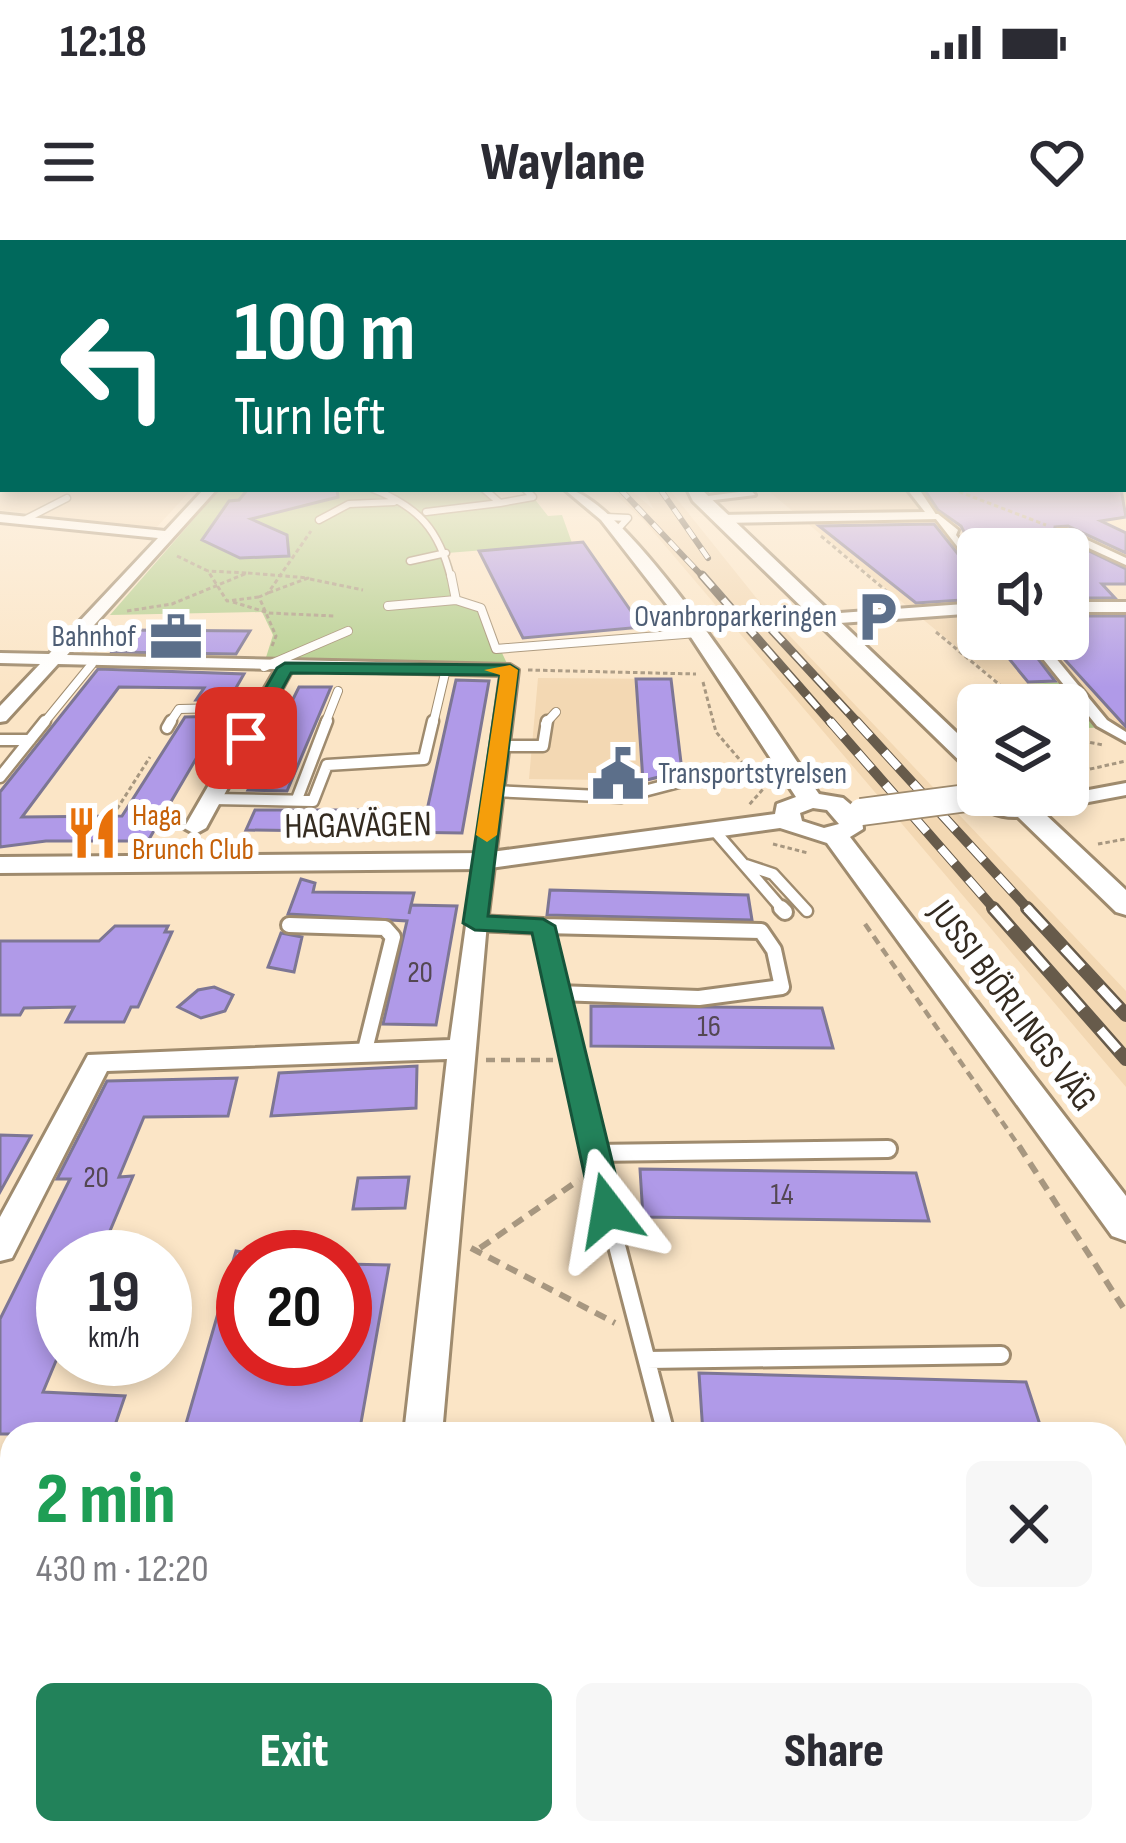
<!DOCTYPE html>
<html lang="en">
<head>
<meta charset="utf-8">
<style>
	:root { --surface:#fff; --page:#f7f7f7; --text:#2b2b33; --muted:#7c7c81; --accent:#22825a }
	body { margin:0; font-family:"Sofia Sans Condensed",sans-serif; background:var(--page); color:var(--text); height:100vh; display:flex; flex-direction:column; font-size:45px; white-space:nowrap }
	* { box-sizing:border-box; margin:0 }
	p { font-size:39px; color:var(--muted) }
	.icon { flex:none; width:66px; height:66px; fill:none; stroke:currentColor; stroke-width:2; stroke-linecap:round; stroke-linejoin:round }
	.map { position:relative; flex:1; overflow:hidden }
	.drawer { position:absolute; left:0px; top:1182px; width:1128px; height:423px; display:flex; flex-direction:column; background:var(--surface); border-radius:36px 36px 0 0; box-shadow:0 6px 18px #0003 }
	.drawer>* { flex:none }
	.banner { position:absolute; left:0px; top:0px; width:1128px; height:252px; box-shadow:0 6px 18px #0003; background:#00695c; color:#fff; overflow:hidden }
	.buttons { position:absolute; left:957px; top:288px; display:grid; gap:24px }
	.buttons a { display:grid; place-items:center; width:132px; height:132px; border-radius:18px; background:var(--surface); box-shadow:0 6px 18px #0003; font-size:60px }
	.speed { position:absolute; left:36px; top:990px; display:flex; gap:24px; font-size:60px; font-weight:700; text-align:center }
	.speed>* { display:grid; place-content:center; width:156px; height:156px; border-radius:50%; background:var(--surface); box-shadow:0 6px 18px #0003; line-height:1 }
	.speed small { font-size:30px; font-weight:400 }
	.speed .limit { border:18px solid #d22; background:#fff; color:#111 }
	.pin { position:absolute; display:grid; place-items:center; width:102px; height:102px; color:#fff; margin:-51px; border-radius:24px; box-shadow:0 6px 18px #0006 }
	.me { position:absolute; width:132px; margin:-66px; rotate:346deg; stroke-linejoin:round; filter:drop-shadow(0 0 9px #0008) }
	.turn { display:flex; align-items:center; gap:42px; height:252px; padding:0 36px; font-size:54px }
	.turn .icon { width:156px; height:156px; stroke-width:2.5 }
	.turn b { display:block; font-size:84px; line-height:102px }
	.round { display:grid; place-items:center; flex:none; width:126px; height:126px; border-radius:18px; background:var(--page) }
	.summary { display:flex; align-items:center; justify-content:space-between; height:204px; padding:0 36px }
	h1 { font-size:72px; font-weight:800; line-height:90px; color:#1e9e55 }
	.primary-button { display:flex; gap:24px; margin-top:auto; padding:24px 36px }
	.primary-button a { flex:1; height:138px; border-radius:18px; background:var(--accent); color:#fff; font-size:48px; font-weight:800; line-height:138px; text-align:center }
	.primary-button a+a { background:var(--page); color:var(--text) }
	.status { display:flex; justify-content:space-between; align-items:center; height:84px; padding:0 60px; background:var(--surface); direction:ltr }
	.status svg { height:33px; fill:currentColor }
	header { display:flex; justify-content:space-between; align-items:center; height:156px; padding:0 36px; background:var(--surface); font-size:54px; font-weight:800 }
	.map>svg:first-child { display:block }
	.built { fill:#f3d8b3 }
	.green { fill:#b3ce8d }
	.building { fill:#b09ae8; stroke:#7d7694; stroke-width:3 }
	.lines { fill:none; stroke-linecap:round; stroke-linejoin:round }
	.service-far5-casing { stroke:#9f8b6e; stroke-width:9 }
	.service-far4-casing { stroke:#9f8b6e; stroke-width:10 }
	.service-far3-casing { stroke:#9f8b6e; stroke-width:15 }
	.service-far2-casing { stroke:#9f8b6e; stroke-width:20 }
	.service-far1-casing { stroke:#9f8b6e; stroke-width:22 }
	.service-casing { stroke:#9f8b6e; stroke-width:27 }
	.pedestrian-casing { stroke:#9f8b6e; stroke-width:6 }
	.minor-casing { stroke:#9f8b6e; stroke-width:6 }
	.tertiary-casing { stroke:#9f8b6e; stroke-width:6 }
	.path-far2 { stroke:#a79780; stroke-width:3; stroke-dasharray:4.5 3; stroke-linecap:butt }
	.path-far1 { stroke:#a79780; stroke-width:4.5; stroke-dasharray:9 6; stroke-linecap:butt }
	.path { stroke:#a79780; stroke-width:6; stroke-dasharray:12 8; stroke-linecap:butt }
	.service-far5 { stroke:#fff; stroke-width:6 }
	.service-far4 { stroke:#fff; stroke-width:8 }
	.service-far3 { stroke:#fff; stroke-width:10 }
	.service-far2 { stroke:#fff; stroke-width:14 }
	.service-far1 { stroke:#fff; stroke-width:16 }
	.service { stroke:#fff; stroke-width:21 }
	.pedestrian { fill:#fff; fill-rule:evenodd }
	.minor { fill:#fff; fill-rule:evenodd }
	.tertiary { fill:#fff; fill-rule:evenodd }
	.rail-far3-casing { stroke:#675b4b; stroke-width:6 }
	.rail-far2-casing { stroke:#675b4b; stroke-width:9 }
	.rail-far1-casing { stroke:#675b4b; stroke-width:10 }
	.rail-casing { stroke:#675b4b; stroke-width:14 }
	.rail-far3 { stroke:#fff; stroke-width:4.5; stroke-dasharray:12; stroke-linecap:butt }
	.rail-far2 { stroke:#fff; stroke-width:6; stroke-dasharray:16; stroke-linecap:butt }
	.rail-far1 { stroke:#fff; stroke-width:8; stroke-dasharray:21; stroke-linecap:butt }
	.rail { stroke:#fff; stroke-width:9; stroke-dasharray:27; stroke-linecap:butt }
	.tertiary-bridge-casing { stroke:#9f8b6e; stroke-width:30; stroke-linecap:butt }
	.path-bridge { stroke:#a79780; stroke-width:3; stroke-dasharray:4.5 3; stroke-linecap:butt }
	.tertiary-bridge { stroke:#fff; stroke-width:26 }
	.route { fill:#22825a; stroke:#16543a; stroke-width:3 }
	.slow { fill:#f59e0b }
	.labels { text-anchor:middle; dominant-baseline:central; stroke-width:12; stroke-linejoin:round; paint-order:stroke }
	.far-service-label { font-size:30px; fill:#4e5e75; stroke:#fff; text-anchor:end }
	.far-food-label { font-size:30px; fill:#c56008; stroke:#fff; text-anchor:start }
	.number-label { font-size:30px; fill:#534752 }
	.street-label { font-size:36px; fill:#342b20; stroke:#fff }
</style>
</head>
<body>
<div class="status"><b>12:18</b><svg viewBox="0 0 49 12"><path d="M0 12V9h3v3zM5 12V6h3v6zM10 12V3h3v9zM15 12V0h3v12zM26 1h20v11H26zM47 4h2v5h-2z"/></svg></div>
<header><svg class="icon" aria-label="menu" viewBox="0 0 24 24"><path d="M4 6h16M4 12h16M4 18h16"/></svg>Waylane<svg class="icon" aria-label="heart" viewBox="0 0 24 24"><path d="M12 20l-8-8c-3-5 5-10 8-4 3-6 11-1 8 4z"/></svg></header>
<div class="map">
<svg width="1126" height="1603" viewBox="0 0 1126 1603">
	<rect width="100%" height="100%" fill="#fbe5c6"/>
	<path class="built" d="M10,249H192L156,288L0,270V255Z
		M610,249H630L654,270L643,249H669L770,375L1126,751V847L644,281Z
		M766,249H913L978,330V399H1068V367H1126V498L1102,483L1069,442L1002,445Z
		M538,438L671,439L683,541L529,539Z"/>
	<path class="green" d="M220,249H484L493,261L533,257L548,276L562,275L572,303L447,313L456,360L481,368L510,430L263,427L273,395L262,372L110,375Z
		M1069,442L1107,487L1068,489V465H1024L1002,445Z"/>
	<path class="building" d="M248,249H337L338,257L251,279L287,295L289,316L240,318L202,300L229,261L239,260Z
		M924,249H1121L1126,277L1101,281L1126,293V313L1068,286L1055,287L1054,294L1126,329V344H1102L1115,358H1068V309H973L961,286L938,270Z
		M934,284L978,339V359L916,363L819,286Z
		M583,302L642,387L523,398L479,311Z
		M1068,376H1126V487L1046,399H1068Z
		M129,390L250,391L236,414L112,412Z
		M993,399H1023L1055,441L1028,442Z
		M98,429L244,434L229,460H196L204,448L119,447L22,577L122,576L185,477L221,476L148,601H46L0,607V552Z
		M636,439H671L682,531L643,541Z
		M456,440L489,441L462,593L246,590L255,570H427Z
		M299,447H331L287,551L248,550Z
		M301,639L315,643L313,652L414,653L409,674L411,665L457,666L436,785L383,784L407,681L288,674Z
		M550,650L748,655L752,680L547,675Z
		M115,686H168L165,692H172L138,767H131L124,782H66L74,767L24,768L20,775H0V701H99Z
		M281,693L302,697L294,732L268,727Z
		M214,747L233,755L225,771L201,778L178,767L198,750Z
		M591,766L822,768L833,808L591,806Z
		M417,826L416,868L271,876L279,833Z
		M237,838L228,876L144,877L119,937L133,936L99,1017H63V1104L43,1152L125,1156L112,1194H0V1079L70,939H57L107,841Z
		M0,895L31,896L0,952Z
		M640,929L916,933L929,981L643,977Z
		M409,937L405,968L353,969L358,938Z
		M236,1011L243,1012V1119H345V1024L389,1025L359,1194H183Z
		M699,1133L1026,1142L1043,1194H703Z"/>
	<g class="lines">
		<g class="service-far5-casing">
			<path id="service-far5" d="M373,249C419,267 439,290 451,338
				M484,249L500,263L533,257L525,249
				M426,272L500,263
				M606,277L628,278L617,290
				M24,280L67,258
				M319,280L349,264L394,262
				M410,321L446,313"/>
		</g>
		<g class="service-far4-casing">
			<path id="service-far4" d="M451,335L456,360L481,368L496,409L697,393
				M388,366L456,360
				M264,427L348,391
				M43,484L92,424
				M169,484L179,469L263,467
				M325,484L338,451
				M433,484L446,429
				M545,484L556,472"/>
		</g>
		<g class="service-far3-casing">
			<path id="service-far3" d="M167,488L171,481
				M0,500H30
				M499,506H543L547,481
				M0,537L45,481
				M493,551L621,557L694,538
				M212,559L313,561L327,525L424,519L433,481
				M297,559L327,481
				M713,589L784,671
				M746,625L773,634L807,671"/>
		</g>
		<g class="service-far2-casing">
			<path id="service-far2" d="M781,668L785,672
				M475,683L543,686L592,909
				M289,685L385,688L393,697L364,814
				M543,686L761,691L774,710L782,747L699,758L557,753
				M871,909H888"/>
		</g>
		<g class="service-far1-casing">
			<path id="service-far1" d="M591,906L666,1194
				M593,913L888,909
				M647,1120L1001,1115"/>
		</g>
		<g class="service-casing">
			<path id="service" d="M1116,1433H1123
				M0,1473H12"/>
		</g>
		<g class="pedestrian-casing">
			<path id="pedestrian" d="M932,274H938L958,290L956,295L978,323V333Z
				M1058,290H1066L1126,318V325L1058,294Z
				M1027,399H1040L1107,480L1126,492V502L1097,486Z"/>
		</g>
		<g class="minor-casing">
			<path id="minor" d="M1125,239L1126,240V248L1125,247Z
				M204,249H217L67,415L510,425L518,430L487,683L442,1194H404L447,819L107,831L12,1018L0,1021V977L88,815L450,800L501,435L292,430L206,588L195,594L184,588L276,429L58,424L6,481L0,482V466L40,424L0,423V413L49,414L158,298L0,282V274L165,291Z
				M737,249H750L755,255L698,262L692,258L739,252Z
				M907,249H919L939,279L719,283L713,279L719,275L925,272Z
				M1068,362H1126V372H1068Z
				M978,363V373L826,384L818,379L826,374Z
				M1126,543V555L1046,570L1036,564L1046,558Z
				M0,1249H12V1289H0Z
				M356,1593H404L403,1603H355Z"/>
		</g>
		<g class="tertiary-casing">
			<path id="tertiary" d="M564,249C622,249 780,498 819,554L843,558L862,574L863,589L850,597L1126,956V1001L1112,996L827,603L780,588L483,629L0,633V617L483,613L775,574L777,564L796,557L685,388L601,280ZM813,568L827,570L839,584L824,588L802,581L800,573Z
				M687,249H701L978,513V533L970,531L693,261Z
				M978,548V555H997L1010,562L1057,555L1055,567L1045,574L1126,650V675L1116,672L1018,577C999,578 979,570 967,555Z"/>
		</g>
		<path class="path-far2" d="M952,249L1046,285
			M972,293L1045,292
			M821,296L890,354
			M177,316L208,331L227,361L259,357
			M248,333L308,338L268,353
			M310,339L363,350
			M233,362L269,373L334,376
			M127,371L172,364L247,333L208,331
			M936,392L1024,465
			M272,406L276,396L259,357L268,353L311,291
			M528,430L696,434
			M703,442L716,492L764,548L748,566
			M1068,498L1103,505
			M1068,534L1126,521
			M117,569L150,517
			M773,604L808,613
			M1098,604L1126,599"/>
		<path class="path-far1" d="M865,684L1021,909
			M486,820H553"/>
		<path class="path" d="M1019,906L1126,1072
			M471,1008L615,1083
			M480,1008L579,940"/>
		<use href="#service-far5" class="service-far5"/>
		<use href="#service-far4" class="service-far4"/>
		<use href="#service-far3" class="service-far3"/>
		<use href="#service-far2" class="service-far2"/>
		<use href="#service-far1" class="service-far1"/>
		<use href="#service" class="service"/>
		<use href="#pedestrian" class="pedestrian"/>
		<use href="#minor" class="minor"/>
		<use href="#tertiary" class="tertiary"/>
		<g class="rail-far3-casing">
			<path id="rail-far3" d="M620,249L704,338
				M660,249L708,318"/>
		</g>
		<g class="rail-far2-casing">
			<path id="rail-far2" d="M702,335L832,484
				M772,390L859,484"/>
		</g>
		<g class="rail-far1-casing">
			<path id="rail-far1" d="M830,481L996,671
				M856,481L1030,671"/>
		</g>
		<g class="rail-casing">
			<path id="rail" d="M993,668L1126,819
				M1027,668L1126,775"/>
		</g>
		<use href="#rail-far3" class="rail-far3"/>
		<use href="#rail-far2" class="rail-far2"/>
		<use href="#rail-far1" class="rail-far1"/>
		<use href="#rail" class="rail"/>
		<g class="tertiary-bridge-casing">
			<path id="tertiary-bridge" d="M861,572L967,558"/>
		</g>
		<path class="path-bridge" d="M726,382L785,377"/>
		<use href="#tertiary-bridge" class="tertiary-bridge"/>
	</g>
	<linearGradient id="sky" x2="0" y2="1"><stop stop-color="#60b6de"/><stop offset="0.5" stop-color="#fdf3e5"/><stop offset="1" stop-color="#fdf3e5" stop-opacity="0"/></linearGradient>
	<rect width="1126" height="447" fill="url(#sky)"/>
	<path class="route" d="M285,423L510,425L518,430L488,676L543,679L555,686L624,970L619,979L608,983L592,970L532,693L475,690L463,683L500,435L291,433L253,502H240L237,498L277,428Z"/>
	<path class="slow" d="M510,425L518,430L497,595L487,602L476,595L500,435L484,430Z"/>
	<defs>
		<g id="parking-bare" transform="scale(4.14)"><path d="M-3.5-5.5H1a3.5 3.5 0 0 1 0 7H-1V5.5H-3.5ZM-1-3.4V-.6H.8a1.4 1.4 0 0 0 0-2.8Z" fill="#5c6f8a" stroke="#fff" stroke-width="2.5" paint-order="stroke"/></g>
		<g id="office-bare" transform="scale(4.14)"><path d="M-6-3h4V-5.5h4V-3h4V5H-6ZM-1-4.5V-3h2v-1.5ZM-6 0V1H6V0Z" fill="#5c6f8a" stroke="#fff" stroke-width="2.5" paint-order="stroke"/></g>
		<g id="civic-bare" transform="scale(4.14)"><path d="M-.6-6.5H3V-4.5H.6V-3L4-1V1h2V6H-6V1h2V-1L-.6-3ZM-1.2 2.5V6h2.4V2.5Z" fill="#5c6f8a" stroke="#fff" stroke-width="2.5" paint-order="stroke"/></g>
		<g id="restaurant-bare" transform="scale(4.14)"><path d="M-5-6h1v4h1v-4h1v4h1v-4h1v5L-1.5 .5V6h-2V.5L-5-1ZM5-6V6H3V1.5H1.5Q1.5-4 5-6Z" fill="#e8710a" stroke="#fff" stroke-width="2.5" paint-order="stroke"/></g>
	</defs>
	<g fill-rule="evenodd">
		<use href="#parking-bare" x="877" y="377"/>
		<use href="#office-bare" x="176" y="397"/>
		<use href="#civic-bare" x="618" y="534"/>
		<use href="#restaurant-bare" x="92" y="593"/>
	</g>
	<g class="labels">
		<g class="far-service-label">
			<text x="837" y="377">Ovanbroparkeringen</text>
			<text x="136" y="397">Bahnhof</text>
			<text x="658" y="534" text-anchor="start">Transportstyrelsen</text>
		</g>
		<g class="far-food-label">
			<text x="132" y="576">Haga<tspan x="132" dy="34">Brunch Club</tspan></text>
		</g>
		<g class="number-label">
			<text x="420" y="733">20</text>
			<text x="709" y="787">16</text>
			<text x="96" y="938">20</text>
			<text x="782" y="955">14</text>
		</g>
		<g class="street-label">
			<text transform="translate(358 586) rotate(-1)">HAGAVÄGEN</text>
			<text transform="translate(1012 766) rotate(53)">JUSSI BJÖRLINGS VÄG</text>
		</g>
	</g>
</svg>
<div class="buttons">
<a><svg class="icon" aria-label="sound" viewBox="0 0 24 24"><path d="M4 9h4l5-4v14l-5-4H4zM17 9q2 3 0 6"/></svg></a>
<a><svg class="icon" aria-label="layers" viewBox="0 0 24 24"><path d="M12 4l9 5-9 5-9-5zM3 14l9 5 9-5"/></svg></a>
</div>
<div class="speed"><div>19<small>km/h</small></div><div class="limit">20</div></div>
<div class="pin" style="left:246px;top:498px;background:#d93025"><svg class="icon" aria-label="arrive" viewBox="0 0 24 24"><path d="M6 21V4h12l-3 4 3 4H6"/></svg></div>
<svg class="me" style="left:608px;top:970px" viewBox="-20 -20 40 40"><path d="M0-17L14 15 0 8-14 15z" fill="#22825a" stroke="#fff" stroke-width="4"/></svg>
<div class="banner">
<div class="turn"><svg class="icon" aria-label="left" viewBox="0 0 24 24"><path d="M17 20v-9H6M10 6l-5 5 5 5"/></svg><div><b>100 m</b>Turn left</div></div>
</div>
<section class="drawer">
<div class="summary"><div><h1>2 min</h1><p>430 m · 12:20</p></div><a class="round"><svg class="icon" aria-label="close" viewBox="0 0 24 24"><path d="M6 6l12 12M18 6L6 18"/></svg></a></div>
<div class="primary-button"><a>Exit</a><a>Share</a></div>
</section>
</div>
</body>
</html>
